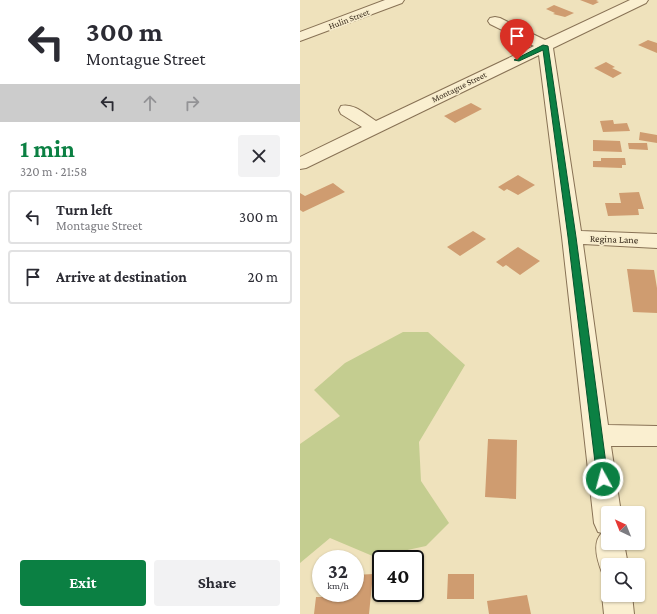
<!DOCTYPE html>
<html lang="en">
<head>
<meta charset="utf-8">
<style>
	:root { --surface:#fff; --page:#f2f2f3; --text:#2b2b33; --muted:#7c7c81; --line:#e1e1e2; --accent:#0b8043 }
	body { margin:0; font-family:"Crimson Pro",serif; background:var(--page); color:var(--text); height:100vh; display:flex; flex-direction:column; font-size:15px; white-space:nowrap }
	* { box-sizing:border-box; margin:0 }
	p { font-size:13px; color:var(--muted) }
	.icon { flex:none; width:22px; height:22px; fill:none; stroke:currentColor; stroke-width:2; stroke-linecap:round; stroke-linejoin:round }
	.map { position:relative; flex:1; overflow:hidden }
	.drawer { display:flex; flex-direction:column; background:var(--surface); width:300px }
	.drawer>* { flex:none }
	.top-card { background:#fff; color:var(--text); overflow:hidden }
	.needle { width:26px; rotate:317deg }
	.buttons { position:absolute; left:301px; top:506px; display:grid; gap:8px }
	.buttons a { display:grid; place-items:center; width:44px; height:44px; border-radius:4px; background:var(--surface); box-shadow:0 1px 3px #0004; font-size:20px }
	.speed { position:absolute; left:12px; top:550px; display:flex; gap:8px; font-size:20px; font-weight:700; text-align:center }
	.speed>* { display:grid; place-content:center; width:52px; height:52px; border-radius:50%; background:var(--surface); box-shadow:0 1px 3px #0004; line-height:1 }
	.speed small { font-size:10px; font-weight:400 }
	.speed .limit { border:2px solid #111; border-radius:6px; background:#fff; color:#111 }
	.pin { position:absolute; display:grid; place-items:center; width:34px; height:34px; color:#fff; margin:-41px -17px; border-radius:50% 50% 50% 0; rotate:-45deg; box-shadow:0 0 4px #0007 }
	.pin .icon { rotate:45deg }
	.me { position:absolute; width:44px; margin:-22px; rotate:353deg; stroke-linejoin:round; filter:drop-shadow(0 0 3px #0008) }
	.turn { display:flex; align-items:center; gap:14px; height:84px; padding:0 20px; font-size:18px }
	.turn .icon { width:52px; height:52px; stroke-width:2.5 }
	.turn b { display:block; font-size:28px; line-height:34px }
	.lanes { display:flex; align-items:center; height:38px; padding:0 20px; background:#0003; justify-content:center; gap:20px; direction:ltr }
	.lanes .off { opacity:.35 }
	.round { display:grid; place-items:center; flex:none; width:42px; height:42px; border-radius:4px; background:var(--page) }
	.summary { display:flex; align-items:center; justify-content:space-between; height:68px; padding:0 20px }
	h1 { font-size:24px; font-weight:700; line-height:30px; color:var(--accent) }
	.cta { display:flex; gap:8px; margin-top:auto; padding:8px 20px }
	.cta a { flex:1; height:46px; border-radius:4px; background:var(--accent); color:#fff; font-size:16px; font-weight:700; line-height:46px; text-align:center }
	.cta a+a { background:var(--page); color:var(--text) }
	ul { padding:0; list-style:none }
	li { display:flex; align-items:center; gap:12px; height:54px; margin:0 8px 6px; padding:0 12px; border:2px solid var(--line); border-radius:4px }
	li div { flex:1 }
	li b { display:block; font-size:15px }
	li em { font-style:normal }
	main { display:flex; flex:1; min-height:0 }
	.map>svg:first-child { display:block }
	.green { fill:#c4cd90 }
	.building { fill:#cf9c70 }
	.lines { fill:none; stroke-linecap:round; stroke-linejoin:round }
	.minor-casing { stroke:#887255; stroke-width:2 }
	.minor { fill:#faefd0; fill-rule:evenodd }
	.route { fill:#0b8043; stroke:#07532c }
	.labels { text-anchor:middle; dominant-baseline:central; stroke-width:3.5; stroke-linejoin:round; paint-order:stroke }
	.far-street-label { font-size:9px; fill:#36291b; stroke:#f7eccc }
	.street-label { font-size:10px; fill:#36291b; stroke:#f7eccc }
</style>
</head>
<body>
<main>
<section class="drawer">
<div class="top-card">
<div class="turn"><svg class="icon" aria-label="left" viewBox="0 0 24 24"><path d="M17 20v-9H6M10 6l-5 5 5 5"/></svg><div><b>300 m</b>Montague Street</div></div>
<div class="lanes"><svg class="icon" aria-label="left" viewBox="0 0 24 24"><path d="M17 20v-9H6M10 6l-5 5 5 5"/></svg><svg class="icon off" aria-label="ahead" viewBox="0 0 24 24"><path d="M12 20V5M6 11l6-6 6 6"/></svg><svg class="icon off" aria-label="right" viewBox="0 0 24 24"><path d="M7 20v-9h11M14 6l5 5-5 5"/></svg></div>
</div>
<div class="summary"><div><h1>1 min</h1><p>320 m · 21:58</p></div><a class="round"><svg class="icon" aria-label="close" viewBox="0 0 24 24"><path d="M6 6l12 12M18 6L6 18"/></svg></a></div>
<ul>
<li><svg class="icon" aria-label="left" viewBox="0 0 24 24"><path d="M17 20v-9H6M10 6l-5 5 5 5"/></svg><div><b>Turn left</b><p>Montague Street</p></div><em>300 m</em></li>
<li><svg class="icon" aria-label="arrive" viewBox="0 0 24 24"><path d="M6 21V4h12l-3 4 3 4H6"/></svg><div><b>Arrive at destination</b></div><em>20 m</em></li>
</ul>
<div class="cta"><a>Exit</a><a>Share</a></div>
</section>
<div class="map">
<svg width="357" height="614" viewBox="0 0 357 614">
	<rect width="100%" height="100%" fill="#efe2bc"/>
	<path class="green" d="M103,332H128L165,365L119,442L121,481L149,523L126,546L75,557L30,538L0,563V444L40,416L14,390L45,363Z"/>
	<path class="building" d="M280,0H298L296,1L299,2L293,5Z
		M254,5L274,13L265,17L253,14L255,13L246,9Z
		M348,40L357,43V53L338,45Z
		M306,62L315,67L312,68L322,73L313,78L294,68Z
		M171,103L182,109L155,123L144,116Z
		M313,120L314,124L327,123L330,131L303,132L300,121Z
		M340,132L357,135V143L339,140Z
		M293,140L320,141L322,152L293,151Z
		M328,143H347L348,150L329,149Z
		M301,158H325L326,165H322V168L293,167V161H301Z
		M218,175L235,185L218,195L207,189L204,191L198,187Z
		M33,183L45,192L3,212L0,210V193L5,196Z
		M339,192L344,209H338L339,215L308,216L305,203H321L319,193Z
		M173,231L186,239L160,256L147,247Z
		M218,247L240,261L220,275L206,265L203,267L196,262Z
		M327,269L354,270L357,288V313L333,312Z
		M188,439L217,440L216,499L185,497Z
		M73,574L69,614H14L16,597H36V593H55V575Z
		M148,574H174V599H147Z
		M227,595L231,614H189L187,601Z"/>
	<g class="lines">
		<g class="minor-casing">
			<path id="minor" d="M85,0H104L102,3L0,41V32Z
				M330,0H348L346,3L253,48L281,231L357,234V248L283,244L308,425L357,426V446H311L321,513H308V543H324L328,565H308V577L303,575C298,563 291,543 302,533L298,532L294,523L262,237L239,55L6,168L0,169V157L62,127L41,114L39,110L41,106C54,103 65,114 76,121L234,46L190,24L188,21L190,18L195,17L200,18L245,40Z
				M308,584V595H332L334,614H304L302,595Z"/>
		</g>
		<use href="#minor" class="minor"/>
	</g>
	<path class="route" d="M243,45L248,46L276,237L308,479L307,482L303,483L299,482L297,479L268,237L243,50L219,61L214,60Z"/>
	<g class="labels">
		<g class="far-street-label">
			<text transform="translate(49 19) rotate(-21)">Hulin Street</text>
			<text transform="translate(159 87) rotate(-26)">Montague Street</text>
		</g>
		<g class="street-label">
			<text transform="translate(314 239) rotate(2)">Regina Lane</text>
		</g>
	</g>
</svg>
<div class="buttons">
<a><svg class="needle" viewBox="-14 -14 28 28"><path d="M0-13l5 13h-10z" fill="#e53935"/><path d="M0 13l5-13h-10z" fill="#7c7c81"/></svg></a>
<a><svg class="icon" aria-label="search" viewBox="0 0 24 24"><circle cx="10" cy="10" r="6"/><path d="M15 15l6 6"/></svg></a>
</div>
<div class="speed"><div>32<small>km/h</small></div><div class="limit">40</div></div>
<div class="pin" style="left:217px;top:60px;background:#d93025"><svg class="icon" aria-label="arrive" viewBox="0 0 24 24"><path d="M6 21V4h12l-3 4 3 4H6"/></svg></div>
<svg class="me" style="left:303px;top:479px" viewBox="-20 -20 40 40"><circle r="17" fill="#0b8043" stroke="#fff" stroke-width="3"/><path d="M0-11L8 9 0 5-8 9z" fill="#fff"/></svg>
</div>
</main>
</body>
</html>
